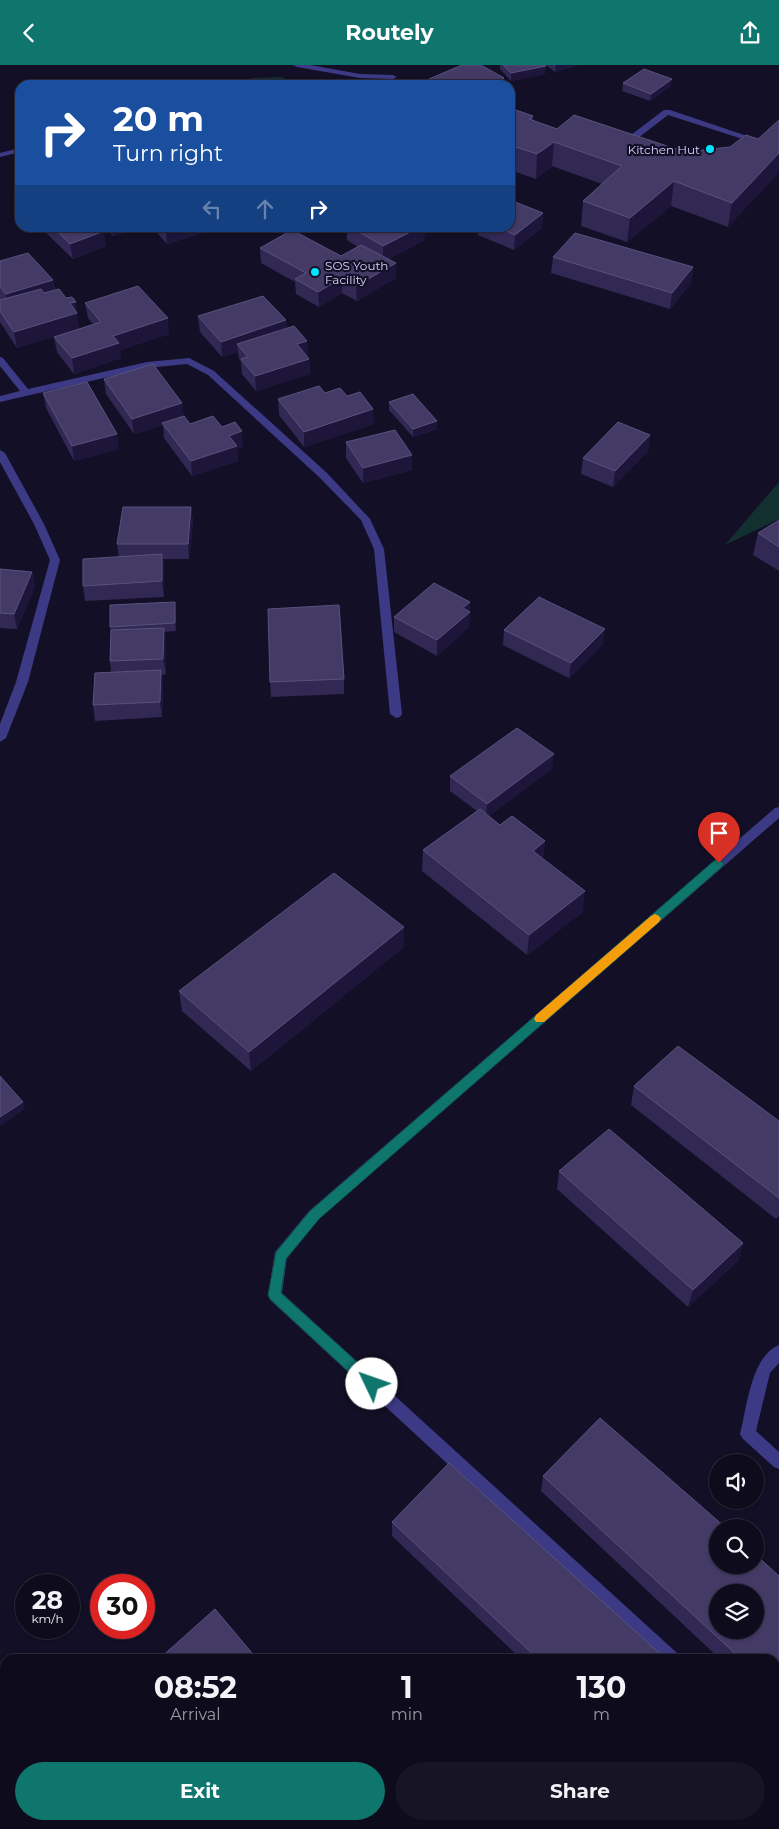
<!DOCTYPE html>
<html lang="en">
<head>
<meta charset="utf-8">
<style>
	:root { --surface:#0e0b1c; --page:#171425; --text:#f1f3f6; --muted:#9b9ba3; --line:#2e2b3b; --accent:#0f766e }
	body { margin:0; font-family:Montserrat,sans-serif; background:var(--page); color:var(--text); height:100vh; display:flex; flex-direction:column; font-size:19px; white-space:nowrap }
	* { box-sizing:border-box; margin:0 }
	p { font-size:16px; color:var(--muted) }
	.icon { flex:none; width:28px; height:28px; fill:none; stroke:currentColor; stroke-width:2; stroke-linecap:round; stroke-linejoin:round }
	.map { position:relative; flex:1; overflow:hidden }
	.drawer { position:absolute; left:0px; top:1589px; width:780px; height:176px; display:flex; flex-direction:column; background:var(--surface); border-radius:15px 15px 0 0; box-shadow:0 1px 4px #0004,0 0 0 1px var(--line) }
	.drawer>* { flex:none }
	.top-card { position:absolute; left:15px; top:15px; width:500px; height:152px; border-radius:15px; box-shadow:0 1px 4px #0004,0 0 0 1px var(--line); background:#1a4fa0; color:#fff; overflow:hidden }
	.buttons { position:absolute; left:709px; top:1389px; display:grid; gap:10px }
	.buttons a { display:grid; place-items:center; width:55px; height:55px; border-radius:50%; background:var(--surface); box-shadow:0 1px 4px #0004,0 0 0 1px var(--line); font-size:25px }
	.speed { position:absolute; left:15px; top:1509px; display:flex; gap:10px; font-size:25px; font-weight:700; text-align:center }
	.speed>* { display:grid; place-content:center; width:65px; height:65px; border-radius:50%; background:var(--surface); box-shadow:0 1px 4px #0004,0 0 0 1px var(--line); line-height:1 }
	.speed small { font-size:12px; font-weight:400 }
	.speed .limit { border:8px solid #d22; background:#fff; color:#111 }
	.pin { position:absolute; display:grid; place-items:center; width:42px; height:42px; color:#fff; margin:-51px -21px; border-radius:50% 50% 50% 0; rotate:-45deg; box-shadow:0 0 5px #0007 }
	.pin .icon { rotate:45deg }
	.me { position:absolute; width:55px; margin:-28px; rotate:312deg; stroke-linejoin:round; filter:drop-shadow(0 0 4px #0008) }
	.turn { display:flex; align-items:center; gap:18px; height:105px; padding:0 15px; font-size:22px }
	.turn .icon { width:65px; height:65px; stroke-width:2.5 }
	.turn b { display:block; font-size:35px; line-height:42px }
	.lanes { display:flex; align-items:center; height:48px; padding:0 15px; background:#0003; justify-content:center; gap:25px; direction:ltr }
	.lanes .off { opacity:.35 }
	.eta { display:flex; justify-content:space-evenly; align-items:center; height:85px; text-align:center }
	.eta b { font-size:30px; font-weight:700; line-height:35px }
	.action { display:flex; gap:10px; margin-top:auto; padding:10px 15px }
	.action a { flex:1; height:58px; border-radius:30px; background:var(--accent); color:#fff; font-size:20px; font-weight:700; line-height:58px; text-align:center }
	.action a+a { background:var(--page); color:var(--text) }
	header { display:flex; justify-content:space-between; align-items:center; height:65px; padding:0 15px; background:var(--accent); color:#fff; font-size:22px; font-weight:700 }
	.map>svg:first-child { display:block }
	.green { fill:#12302f }
	.lines { fill:none; stroke-linecap:round; stroke-linejoin:round }
	.service { fill:#3d3a85; fill-rule:evenodd }
	.minor { fill:#3d3a85; fill-rule:evenodd }
	.wall { fill:#312854 }
	.shaded-wall { fill:#1d163a }
	.building { fill:#433a66; stroke:#5a527e; fill-rule:evenodd }
	.route { fill:#0f766e; stroke:#0a4d48 }
	.slow { fill:#f59e0b }
	.poi-dot { fill:#00e5ff; stroke:#130f26; stroke-width:2 }
	.labels { text-anchor:middle; dominant-baseline:central; stroke-width:4.5; stroke-linejoin:round; paint-order:stroke }
	.far-poi-label { font-size:12px; fill:#d9d4ff; stroke:#130f26; text-anchor:end }
</style>
</head>
<body>
<header><svg class="icon" aria-label="back" viewBox="0 0 24 24"><path d="M15 5l-7 7 7 7"/></svg>Routely<svg class="icon" aria-label="share" viewBox="0 0 24 24"><path d="M12 15V3M7 8l5-5 5 5M5 13v7h14v-7"/></svg></header>
<div class="map">
<svg width="779" height="1764" viewBox="0 0 779 1764">
	<rect width="100%" height="100%" fill="#130f26"/>
	<path class="green" d="M282,12L294,20H248L251,13Z
		M779,417V454L725,480L778,418Z"/>
	<g class="lines">
		<path class="service" d="M664,45H670L762,76L755,78L668,50L625,83H619V79Z"/>
		<path class="minor" d="M293,0H310L360,9L393,10L397,12L393,14L360,13L297,2Z
			M20,83V87L0,92V88Z
			M0,292L3,293L28,324L147,297L189,293L214,306L327,408L370,454L384,484L402,649L400,652L396,653L390,649L374,484L361,455L319,412L208,310L187,299L147,303L0,337V331L20,326L0,301Z
			M0,385L5,388L44,459L60,495L28,617L6,673L0,677V659L16,617L50,495L34,459L0,397Z
			M779,742V753L319,1154L287,1193L282,1228L677,1588L679,1594H659L270,1235L268,1230L275,1187L309,1146L775,743Z
			M779,1280V1298L770,1308L756,1366L779,1387V1404L774,1402L743,1374L740,1369C747,1343 751,1291 779,1280Z
			M0,1606L5,1608V1626L0,1624Z
			M5,1754V1760H20L18,1764H0Z
			M137,1760H157L159,1764H139Z"/>
	</g>
	<path class="wall" d="M500,0H545V9L511,16L500,4Z
		M546,0H578L555,7Z
		M504,13V20H429V14Z
		M623,18L671,21L650,36L622,26Z
		M510,43L533,51V56L557,64L694,90L730,82L746,70L728,162L671,141L627,177L581,161L583,136L602,119L552,101L536,114L510,105Z
		M543,148L542,163L514,185L478,170V162H510Z
		M40,162H101L106,181L73,194Z
		M105,162H138V164L113,171Z
		M152,162H205V167L167,179Z
		M347,162H425L424,175L389,194L396,213L357,236L342,228L319,242L296,229L295,217L261,198L260,183L341,191L358,182L347,175Z
		M553,192L693,202L691,218L670,244L551,208Z
		M0,196L53,215L55,225L78,252H77L79,264L17,283L0,257V235H1L0,234Z
		M85,238L169,269L120,285L121,293L74,309L57,287L54,272L93,259L88,253Z
		M198,251L286,255L287,264L307,276L308,292L309,294L310,309L256,326L242,309L241,297L239,294L238,287L222,292L200,267Z
		M104,314L183,351L190,359L222,362L243,382L237,384L238,396L192,411L164,373L163,360L134,369L106,329Z
		M43,328L119,384L74,396L46,343Z
		M325,328L374,359L304,382L279,350L278,334Z
		M389,337L437,364L413,372L389,345Z
		M650,370L648,386L613,422L581,409L583,393Z
		M346,377L412,390V405L363,418L346,393Z
		M191,442L193,458L189,494H163L164,505V532L85,536L83,521L119,492L117,479Z
		M779,455V506L753,490L758,468Z
		M0,504L32,507L35,522L17,564L0,563Z
		M470,537L469,562L437,591L394,567V552Z
		M176,545V566L164,567L166,578V609L162,610L163,620L162,652L95,656L93,640L111,607L110,596L111,568L110,562Z
		M504,565L603,579L569,613L503,580Z
		M344,614V629L271,632L270,617Z
		M552,704L489,751L500,760L545,776L543,794L583,847L527,890L422,806L423,785L477,746L450,726V711Z
		M404,862V882L251,1006L182,946L179,926Z
		M634,1021L779,1056V1151L776,1154L631,1040Z
		M559,1106L743,1178L738,1196L688,1242L557,1124Z
		M543,1411L779,1511V1631L775,1636V1594H720L541,1426Z
		M392,1457L666,1594H521L392,1471Z
		M291,1760H437L440,1764H295Z"/>
	<path class="shaded-wall" d="M556,0H578L555,7Z
		M546,1L545,9L511,16V8Z
		M504,13V20H488Z
		M672,14L671,21L650,36L651,29Z
		M554,77L552,101L536,114L537,89Z
		M779,88V108L728,162L732,138Z
		M674,116L671,141L627,177L630,153Z
		M543,148L542,163L514,185L515,170Z
		M113,162H138V164L113,171L112,163Z
		M169,162H205V167L167,179L165,163Z
		M420,162H425L424,175L383,197V181Z
		M104,166L106,181L73,194L70,179Z
		M396,198V213L357,236L356,221Z
		M693,202L691,218L670,244L672,228Z
		M342,213V228L319,242L318,227Z
		M53,215L55,230L8,244L6,229Z
		M76,237L79,264L17,283L14,267L70,238Z
		M168,253L169,269L120,285L121,293L74,309L72,293L113,271Z
		M286,255L287,270L237,279L238,287L222,292L221,277Z
		M307,276L308,292L298,295L297,279Z
		M309,294L310,309L256,326L255,311Z
		M182,338L184,354L162,358L163,360L134,369L132,354Z
		M373,344L374,359L304,382V367Z
		M437,356V364L413,372V364Z
		M242,366L243,382L237,384L238,396L192,411L191,396L229,371Z
		M117,369L119,384L74,396L72,381Z
		M650,370L648,386L613,422L615,406Z
		M412,390V405L363,418V403Z
		M191,442L193,458L189,494L188,479Z
		M162,489L164,505V532L162,516Z
		M32,507L35,522L17,564L14,549Z
		M175,537L176,545V566L175,558Z
		M470,537L469,562L437,591V575L463,543Z
		M164,563L166,578V609L163,594Z
		M605,564L603,579L569,613L571,598Z
		M161,605L163,620L162,652L160,637Z
		M554,689L552,704L486,754L487,739Z
		M545,776L543,797L533,786Z
		M585,826L583,847L527,890L529,870Z
		M404,862V882L251,1006L249,987Z
		M23,1037L25,1044L0,1061V1052Z
		M743,1178L738,1196L688,1242L693,1225Z
		M779,1627V1631L775,1636V1634Z"/>
	<path class="building" d="M462,0H481L504,13L488,20H439L429,14Z
		M503,0H545L546,1L511,8Z
		M644,4L672,14L651,29L623,18Z
		M510,43L533,51L529,54L557,64L574,50L694,90L702,85L730,82L746,70L758,74L779,55V88L732,138L674,116L630,153L583,136L622,101L554,77L537,89L510,80Z
		M510,135L543,148L515,170L498,162H510Z
		M53,162H101L104,166L70,179Z
		M351,162H420L383,181Z
		M292,165L341,191L361,180L396,198L356,221L342,213L318,227L295,214L306,208L260,183Z
		M575,168L693,202L672,228L553,192Z
		M28,188L53,215L6,229L0,222V196Z
		M138,221L168,253L113,271L119,278L72,293L54,272L101,257L85,238Z
		M41,224L44,228L59,224L66,233L72,232L76,237L70,238L77,248L14,267L0,246V235Z
		M263,231L286,255L221,277L198,251Z
		M294,261L307,276L297,279L309,294L255,311L241,294L248,292L237,279Z
		M153,299L182,338L132,354L104,314Z
		M87,317L117,369L72,381L43,328Z
		M319,321L325,328L340,323L347,331L360,327L373,344L304,367L278,334Z
		M413,329L437,356L413,364L389,337Z
		M184,351L190,359L213,351L222,362L235,357L242,366L229,371L237,381L191,396L162,358Z
		M618,357L650,370L615,406L583,393Z
		M395,365L412,390L363,403L346,377Z
		M123,442H191L188,479H117Z
		M779,455V482L758,468Z
		M162,489V516L83,521V494Z
		M0,504L32,507L14,549L0,548Z
		M434,518L470,537L463,543L470,547L437,575L394,552Z
		M539,532L605,564L571,598L504,565Z
		M175,537V558L110,562V540Z
		M339,540L344,614L270,617L268,544Z
		M164,563L163,594L110,596L111,565Z
		M161,605L160,637L93,640L95,608Z
		M517,663L554,689L487,739L450,711Z
		M480,744L500,760L512,751L545,776L533,786L585,826L529,870L423,785Z
		M334,808L404,862L249,987L179,926Z
		M678,981L779,1056V1133L634,1021Z
		M0,1011L23,1037L0,1052Z
		M609,1064L743,1178L693,1225L559,1106Z
		M600,1353L725,1462H718V1500H755V1489L779,1511V1627L778,1628L775,1626V1594H741L543,1411ZM718,1528H755V1565H718Z
		M449,1398L666,1594H538L392,1457Z
		M215,1544L257,1594H159Z
		M299,1760H437L440,1764H303Z"/>
	<path class="route" d="M719,794L724,798L723,801L319,1154L286,1194L281,1228L377,1315L379,1319L377,1324L372,1326L367,1324L270,1234L268,1230L276,1187L310,1146L715,795Z"/>
	<path class="slow" d="M655,849L659,851L661,854L659,857L544,957H536L534,954L536,950L651,851Z"/>
	<g class="poi-dot">
		<circle cx="710" cy="84" r="5"/>
		<circle cx="315" cy="207" r="5"/>
	</g>
	<g class="labels">
		<g class="far-poi-label">
			<text x="700" y="84">Kitchen Hut</text>
			<text x="325" y="200" text-anchor="start">SOS Youth<tspan x="325" dy="14">Facility</tspan></text>
		</g>
	</g>
</svg>
<div class="buttons">
<a><svg class="icon" aria-label="sound" viewBox="0 0 24 24"><path d="M4 9h4l5-4v14l-5-4H4zM17 9q2 3 0 6"/></svg></a>
<a><svg class="icon" aria-label="search" viewBox="0 0 24 24"><circle cx="10" cy="10" r="6"/><path d="M15 15l6 6"/></svg></a>
<a><svg class="icon" aria-label="layers" viewBox="0 0 24 24"><path d="M12 4l9 5-9 5-9-5zM3 14l9 5 9-5"/></svg></a>
</div>
<div class="speed"><div>28<small>km/h</small></div><div class="limit">30</div></div>
<div class="pin" style="left:719px;top:798px;background:#d93025"><svg class="icon" aria-label="arrive" viewBox="0 0 24 24"><path d="M6 21V4h12l-3 4 3 4H6"/></svg></div>
<svg class="me" style="left:372px;top:1319px" viewBox="-20 -20 40 40"><circle r="19" fill="#fff"/><path d="M0-13L10 11 0 6-10 11z" fill="#0f766e"/></svg>
<div class="top-card">
<div class="turn"><svg class="icon" aria-label="right" viewBox="0 0 24 24"><path d="M7 20v-9h11M14 6l5 5-5 5"/></svg><div><b>20 m</b>Turn right</div></div>
<div class="lanes"><svg class="icon off" aria-label="left" viewBox="0 0 24 24"><path d="M17 20v-9H6M10 6l-5 5 5 5"/></svg><svg class="icon off" aria-label="ahead" viewBox="0 0 24 24"><path d="M12 20V5M6 11l6-6 6 6"/></svg><svg class="icon" aria-label="right" viewBox="0 0 24 24"><path d="M7 20v-9h11M14 6l5 5-5 5"/></svg></div>
</div>
<section class="drawer">
<div class="eta">
<div><b>08:52</b><p>Arrival</p></div>
<div><b>1</b><p>min</p></div>
<div><b>130</b><p>m</p></div>
</div>
<div class="action"><a>Exit</a><a>Share</a></div>
</section>
</div>
</body>
</html>
